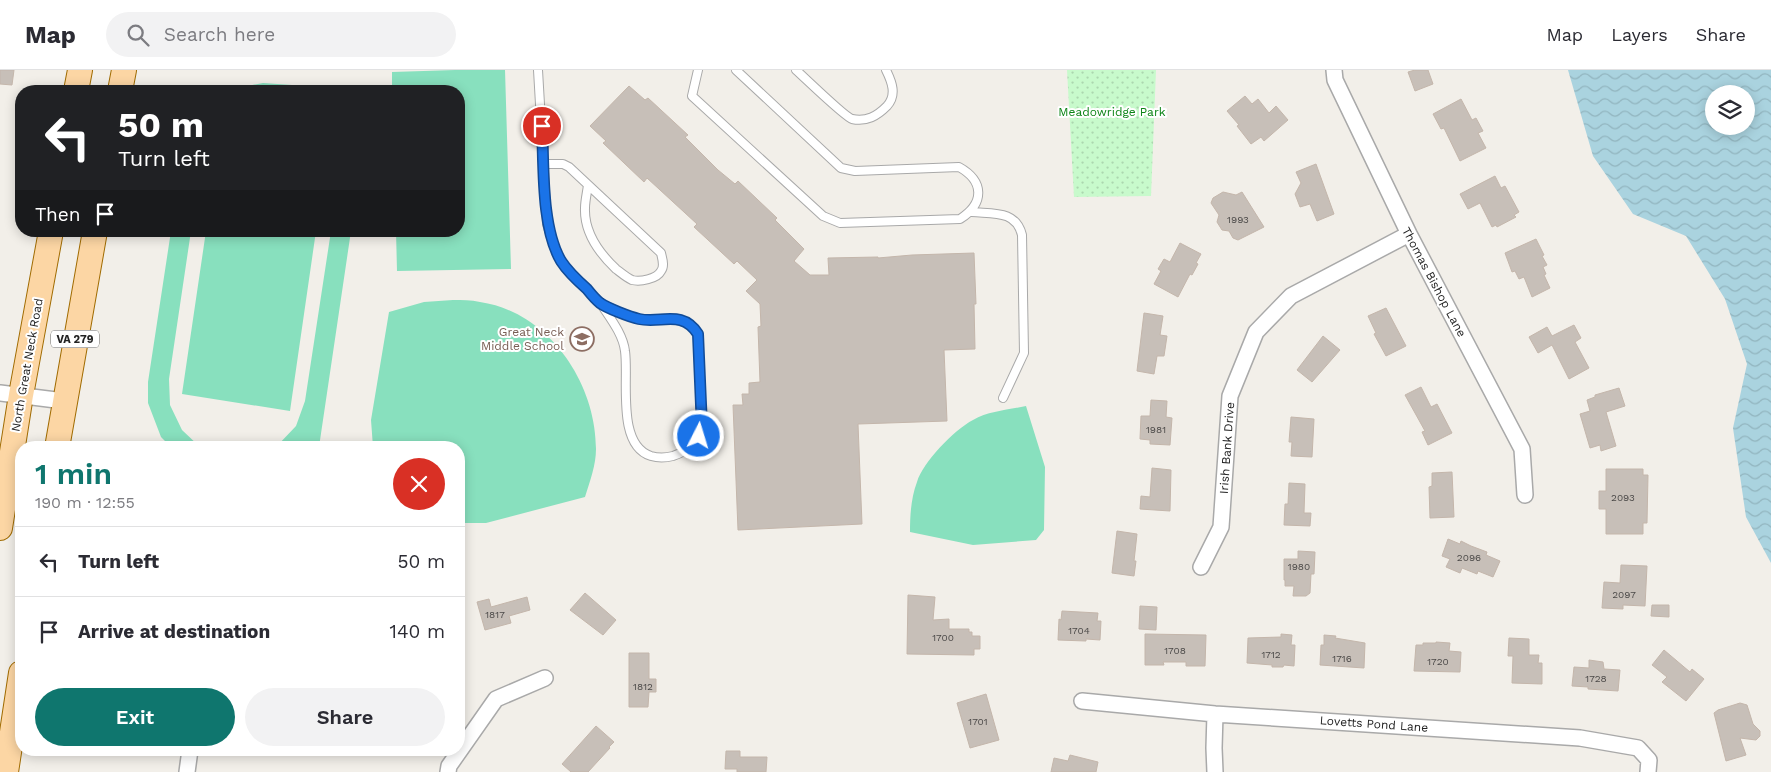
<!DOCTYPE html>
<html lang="en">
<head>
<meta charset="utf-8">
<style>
	:root { --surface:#fff; --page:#f2f2f3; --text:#2b2b33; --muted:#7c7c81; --line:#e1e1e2; --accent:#0f766e }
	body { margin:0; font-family:"Work Sans",sans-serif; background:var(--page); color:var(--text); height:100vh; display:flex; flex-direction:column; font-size:19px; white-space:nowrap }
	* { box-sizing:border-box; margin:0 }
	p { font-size:16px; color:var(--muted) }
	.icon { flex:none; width:28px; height:28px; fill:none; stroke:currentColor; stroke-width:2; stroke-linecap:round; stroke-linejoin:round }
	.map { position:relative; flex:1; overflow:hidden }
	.drawer { position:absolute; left:15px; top:371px; width:450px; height:315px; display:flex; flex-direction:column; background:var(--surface); border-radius:20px; box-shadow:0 2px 12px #0003 }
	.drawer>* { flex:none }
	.guide { position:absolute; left:15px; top:15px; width:450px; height:152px; border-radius:20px; box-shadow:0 2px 12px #0003; background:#202124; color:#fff; overflow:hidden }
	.controls { position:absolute; left:1705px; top:15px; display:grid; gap:10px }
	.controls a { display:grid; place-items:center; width:50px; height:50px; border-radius:50%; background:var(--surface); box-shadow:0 2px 12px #0003; font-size:25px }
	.pin { position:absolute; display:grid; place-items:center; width:42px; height:42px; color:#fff; margin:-21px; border:2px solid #fff; border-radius:50%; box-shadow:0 1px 5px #0007 }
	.me { position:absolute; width:55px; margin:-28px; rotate:5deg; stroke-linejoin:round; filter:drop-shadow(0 0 4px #0008) }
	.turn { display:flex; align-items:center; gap:18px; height:105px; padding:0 20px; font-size:22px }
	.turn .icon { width:65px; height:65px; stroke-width:2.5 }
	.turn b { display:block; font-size:35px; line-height:42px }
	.then { display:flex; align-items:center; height:48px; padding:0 20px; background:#0003; gap:10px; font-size:19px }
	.round { display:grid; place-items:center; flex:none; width:52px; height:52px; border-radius:26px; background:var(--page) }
	.summary { display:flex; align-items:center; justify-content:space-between; height:85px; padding:0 20px }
	h1 { font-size:30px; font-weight:600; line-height:38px; color:var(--accent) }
	.primary-button { display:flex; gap:10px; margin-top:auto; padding:10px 20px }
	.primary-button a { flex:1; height:58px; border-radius:30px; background:var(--accent); color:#fff; font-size:20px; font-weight:600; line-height:58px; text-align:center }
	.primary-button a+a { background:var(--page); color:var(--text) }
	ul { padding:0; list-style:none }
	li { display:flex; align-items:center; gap:15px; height:70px; padding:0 20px; border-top:1px solid var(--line) }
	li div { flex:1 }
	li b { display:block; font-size:19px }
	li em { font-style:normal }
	header { display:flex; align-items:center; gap:30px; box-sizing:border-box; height:70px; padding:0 25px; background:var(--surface); border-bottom:1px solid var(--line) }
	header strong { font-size:24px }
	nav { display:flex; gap:28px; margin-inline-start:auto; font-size:18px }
	.search { width:350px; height:45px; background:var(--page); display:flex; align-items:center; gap:12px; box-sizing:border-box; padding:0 18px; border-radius:28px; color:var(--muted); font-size:19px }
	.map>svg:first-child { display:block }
	.park { fill:url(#park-dots) }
	.pitch { fill:#88e0be }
	.water { fill:url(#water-waves); fill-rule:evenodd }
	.building { fill:#c7bfb8; stroke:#c4b6ab }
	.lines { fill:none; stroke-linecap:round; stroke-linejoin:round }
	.service-casing { stroke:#a9a9a9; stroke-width:10 }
	.minor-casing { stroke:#a9a9a9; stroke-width:18 }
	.primary-casing { stroke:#a06b00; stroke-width:26 }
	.service { stroke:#fff; stroke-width:8 }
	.minor { stroke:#fff; stroke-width:15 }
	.primary { stroke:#fcd6a4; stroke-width:24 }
	.route-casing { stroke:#114b97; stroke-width:12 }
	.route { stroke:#1a73e8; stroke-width:9 }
	.labels { text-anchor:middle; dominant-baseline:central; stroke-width:4; stroke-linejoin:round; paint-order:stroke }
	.number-label { font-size:10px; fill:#4b4948 }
	.shield { fill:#fff; stroke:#646464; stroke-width:1 }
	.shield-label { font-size:11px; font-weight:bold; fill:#222 }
	.park-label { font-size:12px; fill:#0c8416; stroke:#fff }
	.street-label { font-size:12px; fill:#222; stroke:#fff }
	.education-label { font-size:12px; fill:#785e54; stroke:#fff; text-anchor:end }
</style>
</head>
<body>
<header>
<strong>Map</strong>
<div class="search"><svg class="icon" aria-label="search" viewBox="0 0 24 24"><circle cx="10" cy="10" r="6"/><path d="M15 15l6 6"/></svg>Search here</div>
<nav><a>Map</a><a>Layers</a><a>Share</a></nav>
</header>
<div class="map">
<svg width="1771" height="702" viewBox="0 0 1771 702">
	<defs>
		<pattern id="park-dots" width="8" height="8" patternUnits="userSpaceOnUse" patternTransform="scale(1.25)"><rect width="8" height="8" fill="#c8facc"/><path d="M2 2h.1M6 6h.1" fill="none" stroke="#acd6af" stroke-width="1.8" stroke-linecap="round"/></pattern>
		<pattern id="water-waves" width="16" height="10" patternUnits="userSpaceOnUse" patternTransform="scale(1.25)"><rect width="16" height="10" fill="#aad3df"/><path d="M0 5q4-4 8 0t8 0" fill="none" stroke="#92b5bf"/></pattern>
	</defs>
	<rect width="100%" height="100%" fill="#f2efe9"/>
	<path class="park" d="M1067,0H1156L1151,126L1074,127Z"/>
	<path class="pitch" d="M455,0H505L511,199L397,201L396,161H459V21H392V2Z
		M263,13L292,15L307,21H230L237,18Z
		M171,161H191L169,309L170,335L182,360L200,377H171L161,367L148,333V312Z
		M206,161H316L290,341L182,324Z
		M331,161H351L319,377H273L277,376L296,356L305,331Z
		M453,230C462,230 471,230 480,232C548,242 596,312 596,379C596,395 590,411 585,427L486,453H459V378L373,377L371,350L389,242L424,232Z
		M1026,336L1045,397L1044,460L1036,470L973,475L910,462C910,445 911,428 917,412C923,392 954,360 973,350C989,341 1008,340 1026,336Z"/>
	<path class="water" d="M1568,0H1771V493L1746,447L1733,358L1747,294L1725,229L1686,166L1633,144L1593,86ZM1714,24H1746V56H1714Z"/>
	<path class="building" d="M0,0H14L12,15L0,14Z
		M1415,0H1428L1433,14L1415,21L1408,2Z
		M629,16L645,30L648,28L688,65L685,67L718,100L735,114L738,111L777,148L775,150L804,179L794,191L810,205H829L828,188L878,187V188L912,185L974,183L976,234H974L975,279L944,280L947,351L858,354L862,454L738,460L733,335H743L742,324H749V313L760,312L758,257L761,256L760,234L746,221L757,210L737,191L734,194L694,157L697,154L647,108L644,112L603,73L606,71L590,56Z
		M1245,26L1252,34L1258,29L1269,43L1276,36L1288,50L1264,71L1261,67L1251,74L1237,56L1239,55L1227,41Z
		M1461,29L1472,50L1476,48L1483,61L1478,63L1486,78L1460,91L1444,58L1441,59L1433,44Z
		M1316,94L1334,144L1317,151L1310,134L1300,137L1295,124L1301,113L1296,102Z
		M1495,106L1501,118L1505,116L1519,142L1514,145L1516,147L1497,157L1496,155L1492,157L1480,133L1468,139L1460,124Z
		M1223,122L1236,125L1242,122L1264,157L1238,170L1233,168L1229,161L1222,160L1217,152L1219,145L1211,133L1213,128Z
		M1536,169L1544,185L1542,186L1547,195L1543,197L1546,204L1544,205L1550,218L1532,227L1524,207L1519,209L1515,201L1512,202L1505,183Z
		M1180,173L1201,184L1196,193L1198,194L1192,205L1190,204L1178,227L1154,214L1161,201L1158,199L1164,189L1170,192Z
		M1386,238L1406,276L1386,286L1374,264L1376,263L1368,246Z
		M1144,243L1163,246L1160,265L1167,266L1164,286H1157L1154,304L1137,301Z
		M1574,255L1581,268L1575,272L1589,298L1569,309L1552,275L1538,283L1529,267L1547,257L1552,266Z
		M1323,266L1340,280L1312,312L1297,300Z
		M1421,317L1431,337L1437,334L1452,363L1428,375L1422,362L1425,361L1405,325Z
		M1619,318L1625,336L1606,342L1616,376L1601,381L1600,375L1590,378L1580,344L1590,341L1587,330L1595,327V325Z
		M1151,330L1167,331L1166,347L1172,348L1170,375L1150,374V370L1140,369L1141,346H1150Z
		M1291,347L1314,349L1312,387L1291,386L1292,372H1289Z
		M1152,398L1171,400L1170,441L1140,439L1141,426L1150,427Z
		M1606,399H1643V405H1648L1647,453H1643V464H1606V439H1599V421H1606Z
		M1452,402L1454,447L1430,448L1429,417L1432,416V403Z
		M1289,413L1305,414L1304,443H1311L1310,456L1284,455L1285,434H1288Z
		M1117,461L1137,464L1134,491H1136L1134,506L1112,503Z
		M1448,469L1460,474L1461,471L1471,476L1487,482L1486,485L1500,491L1493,507L1478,501L1477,504L1462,498L1460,503L1446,497L1450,489L1442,486Z
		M1298,481L1315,482L1314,504H1311L1310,523L1306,526H1293L1294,516H1285V510H1284V489H1298Z
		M1621,495L1647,496L1645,536L1623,535V539L1602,538L1604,512L1620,513Z
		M585,523L616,550L603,565L570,540Z
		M908,525L935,527L933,550L949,549V559H969V562H972V566H980V579H974V585L907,584Z
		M527,527L530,540L509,546L511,553L485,560L477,532L489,529L491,537Z
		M1652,535H1669V547L1651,546Z
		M1140,536L1157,537L1156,560L1139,559Z
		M1062,541L1098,543L1097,551H1101L1100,570L1086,569V571L1058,570L1059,549L1061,550Z
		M1145,564L1206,565L1205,596H1186V592H1163L1164,595H1145Z
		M1281,564L1292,565L1291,575H1295L1294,596L1284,595L1283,597H1272V595L1247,593L1248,568L1281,567Z
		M1324,565L1336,566L1335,568L1365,573L1364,598L1320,595L1321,575H1324Z
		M1509,568L1529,569V585H1539L1538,593H1542V614L1512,613L1513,586H1508Z
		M1436,572L1450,573L1449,581L1461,582L1460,602L1414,601L1416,575H1423V573H1436Z
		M1664,580L1690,602L1692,599L1704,609L1686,631L1662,612L1667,607L1652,595Z
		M629,583H649V609H656V622H649L648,637H629Z
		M1589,590L1603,592L1604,599L1620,600L1618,621L1588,619V617L1572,616L1574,597L1589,598Z
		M986,624L999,670L970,678L957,633Z
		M1740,633L1747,635L1753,654L1760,661V666L1756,670L1740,668L1746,685L1726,691L1714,643L1718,640Z
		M596,656L614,672L609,677L610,678L588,702H571L562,694Z
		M726,681H740V687H767L766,702H737V699H725Z
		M1070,685L1098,692L1096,702H1051L1054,688L1068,691Z"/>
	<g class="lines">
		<g class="service-casing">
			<path id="service" d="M538,0L547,154C551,167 554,179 561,191C571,207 588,220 601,234
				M698,0L692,26L823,146L840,153L960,149C985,133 984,111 959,97L855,101L841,98L736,0
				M796,0C805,8 845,47 852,49C867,52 877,46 887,36C897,25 892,12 886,0
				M544,94H563L569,97L661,183C662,188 665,196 661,201C657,209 640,212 632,210C627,208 620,202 616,199C599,183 584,163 585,138C585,131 587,123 588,115
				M972,142C993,144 1016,140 1022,165L1024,283L1003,328
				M601,234C612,238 630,248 641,249C663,251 684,241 698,264L702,358C697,373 688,381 673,386C665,388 658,388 651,386C616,375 629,309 625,281C623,264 610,248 601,234Z"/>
		</g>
		<g class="minor-casing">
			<path id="minor" d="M1334,0L1335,10L1409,164L1522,379L1525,425
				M0,323L64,331
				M1201,497L1221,457L1230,326L1256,262L1291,226L1409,164
				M1082,631L1215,644L1580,668L1638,678L1649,690L1648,702
				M1215,644L1214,678L1215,702
				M187,702L190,680
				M448,702L449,696L496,629L545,608"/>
		</g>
		<g class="primary-casing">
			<path id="primary" d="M76,21L80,0
				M120,21L124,0
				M57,378L95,161
				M0,458L21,325L51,161
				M6,702L21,603"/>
		</g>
		<use href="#service" class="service"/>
		<use href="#minor" class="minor"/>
		<use href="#primary" class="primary"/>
	</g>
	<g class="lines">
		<g class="route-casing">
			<path id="route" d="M542,56C544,96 541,157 561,191C568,202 578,211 587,219C591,224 595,229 600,233C607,238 630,247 639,249C661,254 682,239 698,264L702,358L699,366"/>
		</g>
		<use href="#route" class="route"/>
	</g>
	<defs>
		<g id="school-ring" transform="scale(1.25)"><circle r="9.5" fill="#fff" stroke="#8d6e63" stroke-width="1.5"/><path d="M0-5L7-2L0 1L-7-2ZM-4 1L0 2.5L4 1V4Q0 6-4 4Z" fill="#8d6e63"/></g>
	</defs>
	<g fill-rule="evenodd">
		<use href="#school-ring" x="582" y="269"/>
	</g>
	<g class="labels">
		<g class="number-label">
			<text x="1238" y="149">1993</text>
			<text x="1156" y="359">1981</text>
			<text x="1623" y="427">2093</text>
			<text x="1469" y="487">2096</text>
			<text x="1299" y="496">1980</text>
			<text x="1624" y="524">2097</text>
			<text x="495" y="544">1817</text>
			<text x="1079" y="560">1704</text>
			<text x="943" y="567">1700</text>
			<text x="1175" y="580">1708</text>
			<text x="1271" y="584">1712</text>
			<text x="1342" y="588">1716</text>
			<text x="1438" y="591">1720</text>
			<text x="1596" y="608">1728</text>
			<text x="643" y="616">1812</text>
			<text x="978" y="651">1701</text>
		</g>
		<rect class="shield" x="51" y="260.5" width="48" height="17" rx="4"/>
		<g class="shield-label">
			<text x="75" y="269">VA 279</text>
		</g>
		<g class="park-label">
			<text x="1112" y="42">Meadowridge Park</text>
		</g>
		<g class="street-label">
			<text transform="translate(1434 212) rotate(62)">Thomas Bishop Lane</text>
			<text transform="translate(27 295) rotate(-80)">North Great Neck Road</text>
			<text transform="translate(1227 378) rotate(-86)">Irish Bank Drive</text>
			<text transform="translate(1374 654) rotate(4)">Lovetts Pond Lane</text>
		</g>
		<g class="education-label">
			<text x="564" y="262">Great Neck<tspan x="564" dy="14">Middle School</tspan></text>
		</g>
	</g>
</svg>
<div class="controls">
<a><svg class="icon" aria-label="layers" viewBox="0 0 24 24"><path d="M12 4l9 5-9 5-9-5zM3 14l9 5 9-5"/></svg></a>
</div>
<div class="pin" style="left:542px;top:56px;background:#d93025"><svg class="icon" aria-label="arrive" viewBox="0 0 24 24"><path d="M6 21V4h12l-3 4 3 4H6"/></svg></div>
<svg class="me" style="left:699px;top:366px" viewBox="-20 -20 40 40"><circle r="17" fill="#1a73e8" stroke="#fff" stroke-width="3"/><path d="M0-11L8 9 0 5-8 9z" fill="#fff"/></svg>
<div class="guide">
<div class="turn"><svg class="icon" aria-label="left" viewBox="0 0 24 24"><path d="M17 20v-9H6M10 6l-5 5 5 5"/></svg><div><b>50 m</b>Turn left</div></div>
<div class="then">Then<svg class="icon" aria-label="arrive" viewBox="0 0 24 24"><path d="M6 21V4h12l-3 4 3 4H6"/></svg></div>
</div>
<section class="drawer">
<div class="summary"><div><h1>1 min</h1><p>190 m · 12:55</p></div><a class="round" style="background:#d93025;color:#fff"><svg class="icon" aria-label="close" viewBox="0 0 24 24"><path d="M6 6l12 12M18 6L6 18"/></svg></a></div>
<ul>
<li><svg class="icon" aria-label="left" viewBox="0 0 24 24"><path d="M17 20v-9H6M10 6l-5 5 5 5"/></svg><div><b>Turn left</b></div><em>50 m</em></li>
<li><svg class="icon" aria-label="arrive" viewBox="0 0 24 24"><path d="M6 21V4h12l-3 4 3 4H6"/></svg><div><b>Arrive at destination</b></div><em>140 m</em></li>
</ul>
<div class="primary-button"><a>Exit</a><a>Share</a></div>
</section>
</div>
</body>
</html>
